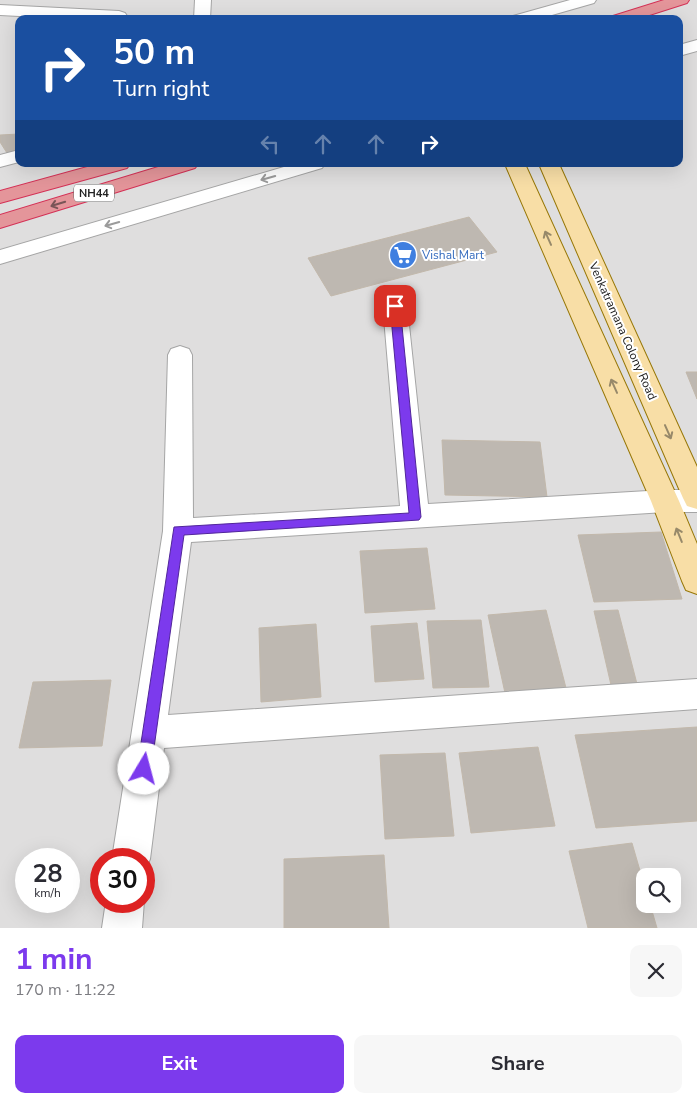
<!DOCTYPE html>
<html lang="en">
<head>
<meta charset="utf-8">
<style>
	:root { --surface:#fff; --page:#f7f7f7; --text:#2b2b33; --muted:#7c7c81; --accent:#7c3aed }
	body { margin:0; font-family:"Nunito Sans",sans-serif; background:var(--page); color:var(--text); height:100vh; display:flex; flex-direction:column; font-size:19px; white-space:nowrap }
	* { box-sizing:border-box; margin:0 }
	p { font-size:16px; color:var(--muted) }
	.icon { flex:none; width:28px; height:28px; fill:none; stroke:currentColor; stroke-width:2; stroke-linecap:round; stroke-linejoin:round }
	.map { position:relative; height:928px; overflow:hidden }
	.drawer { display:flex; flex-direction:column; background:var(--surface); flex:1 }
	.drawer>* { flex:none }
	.guide { position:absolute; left:15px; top:15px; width:668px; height:152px; border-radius:10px; box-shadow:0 5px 20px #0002; background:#1a4fa0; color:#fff; overflow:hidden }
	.fabs { position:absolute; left:636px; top:868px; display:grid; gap:10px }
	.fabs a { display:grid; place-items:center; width:45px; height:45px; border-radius:10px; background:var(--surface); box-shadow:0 5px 20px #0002; font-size:25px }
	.speed { position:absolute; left:15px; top:848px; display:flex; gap:10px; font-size:25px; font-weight:700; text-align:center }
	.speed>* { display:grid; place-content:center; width:65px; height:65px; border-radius:50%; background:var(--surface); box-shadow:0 5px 20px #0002; line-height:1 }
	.speed small { font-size:12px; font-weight:400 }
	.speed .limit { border:8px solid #d22; background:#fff; color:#111 }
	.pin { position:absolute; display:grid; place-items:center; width:42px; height:42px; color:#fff; margin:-21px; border-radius:10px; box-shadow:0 2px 8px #0006 }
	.me { position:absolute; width:55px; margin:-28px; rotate:8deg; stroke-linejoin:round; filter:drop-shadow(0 0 4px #0008) }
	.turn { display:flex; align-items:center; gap:18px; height:105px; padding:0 15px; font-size:22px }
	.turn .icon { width:65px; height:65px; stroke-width:2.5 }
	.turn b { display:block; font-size:35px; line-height:42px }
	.lanes { display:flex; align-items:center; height:48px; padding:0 15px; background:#0003; justify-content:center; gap:25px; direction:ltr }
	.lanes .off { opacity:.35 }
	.round { display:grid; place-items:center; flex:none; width:52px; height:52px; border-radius:10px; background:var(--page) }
	.overview { display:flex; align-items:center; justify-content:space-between; height:85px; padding:0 15px }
	h1 { font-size:30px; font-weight:700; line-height:38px; color:var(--accent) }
	.cta { display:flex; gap:10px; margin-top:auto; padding:10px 15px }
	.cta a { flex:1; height:58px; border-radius:10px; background:var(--accent); color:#fff; font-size:20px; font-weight:700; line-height:58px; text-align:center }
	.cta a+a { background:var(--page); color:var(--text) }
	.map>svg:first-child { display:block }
	.residential { fill:#dfdede; fill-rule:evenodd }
	.building { fill:#beb8b1; stroke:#c2b8ab }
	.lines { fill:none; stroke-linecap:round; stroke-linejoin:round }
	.minor-casing { stroke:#a5a5a5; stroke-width:2 }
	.major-casing { stroke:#977707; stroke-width:2 }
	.highway-casing { stroke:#d43156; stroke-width:2 }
	.minor { fill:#fff; fill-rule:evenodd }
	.major { fill:#f8dea6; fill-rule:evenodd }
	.highway { fill:#e4959a; fill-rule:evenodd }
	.oneway { stroke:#9b9b9b }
	.oneway2 { stroke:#795557 }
	.oneway3 { stroke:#97896a }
	.route { fill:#7c3aed; stroke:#51269a }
	.labels { text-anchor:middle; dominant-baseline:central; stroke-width:4; stroke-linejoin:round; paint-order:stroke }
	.shield { fill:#fff; stroke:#646464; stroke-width:1 }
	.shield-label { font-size:11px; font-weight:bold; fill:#212121 }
	.shop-label { font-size:12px; fill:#366cbe; stroke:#fff; text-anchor:start }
	.street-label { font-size:12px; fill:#212121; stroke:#fff }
</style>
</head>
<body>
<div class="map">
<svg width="697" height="928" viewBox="0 0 697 928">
	<rect width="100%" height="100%" fill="#f1efe8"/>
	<path class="residential" d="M0,0H697V928H0ZM19,19H679V164H19ZM26,859H69V901H26ZM101,859H144V901H101ZM645,876H672V904H645Z"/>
	<path class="building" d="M19,134V149L7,153L0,142V135Z
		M469,217L497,252L331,296L308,258Z
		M686,372H697V399Z
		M442,440L540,442L547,497L445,495Z
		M661,532L682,599L594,602L578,535Z
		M427,548L435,609L365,613L360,551Z
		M546,610L566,688L505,693L488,615Z
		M618,610L637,684L611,685L594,611Z
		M481,620L489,687L433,688L427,621Z
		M417,623L424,679L375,682L371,626Z
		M316,624L321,697L261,702L259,628Z
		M111,680L102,746L19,748L33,682Z
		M697,727V821L596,828L575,735Z
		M538,747L555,826L471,833L459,753Z
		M445,753L454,836L385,839L380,755Z
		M632,843L645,888V904H650L657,928H588L569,851Z
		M384,855L389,928H284V859Z"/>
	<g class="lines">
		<g class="minor-casing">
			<path id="minor" d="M195,0H211L210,19H194Z
				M570,0H596L594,3L538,19H511L513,16Z
				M0,5L119,11L125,13L127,16L125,19H77L0,15Z
				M697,40V51L679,56V45Z
				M19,150V162L0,167V155Z
				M294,164H325L322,168L0,264V250Z
				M395,298L403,301L407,306L428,504L665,490H697V512H665L191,542L168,715L697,679V709L164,748L150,859L144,872V859H112L163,531L168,355L171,349L180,346L189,349L192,355L193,518L400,506L383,306L387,301Z
				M144,900V901L142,928H102L106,901Z"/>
		</g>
		<g class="major-casing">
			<path id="major" d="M505,164H525L679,501L697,544V594L686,590L682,581L651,501Z
				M539,164H559L697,467V509L687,506L683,498Z"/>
		</g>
		<g class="highway-casing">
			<path id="highway" d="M664,0H689L687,3L637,19H611L613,16Z
				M98,164H130L127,168L0,203V191Z
				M168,164H198L195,168L0,228V215Z"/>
		</g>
		<use href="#minor" class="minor"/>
		<use href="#major" class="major"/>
		<use href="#highway" class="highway"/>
	</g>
	<defs><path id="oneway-shaft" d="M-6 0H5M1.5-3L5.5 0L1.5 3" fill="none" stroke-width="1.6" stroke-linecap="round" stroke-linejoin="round" transform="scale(1.25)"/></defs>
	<g class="oneway">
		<use href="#oneway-shaft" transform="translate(268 178) rotate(164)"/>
		<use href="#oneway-shaft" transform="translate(112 224) rotate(164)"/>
	</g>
	<use class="oneway2" href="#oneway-shaft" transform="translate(58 204) rotate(163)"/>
	<g class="oneway3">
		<use href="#oneway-shaft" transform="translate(548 238) rotate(-114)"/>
		<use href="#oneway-shaft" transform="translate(614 386) rotate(-114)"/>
		<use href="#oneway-shaft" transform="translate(668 432) rotate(66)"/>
		<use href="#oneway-shaft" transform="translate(679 535) rotate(-112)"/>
	</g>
	<path class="route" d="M395,302L400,306L421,517L419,520L184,535L151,769L149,774L144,776L139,774L137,769L174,527L409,513L390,306Z"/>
	<defs>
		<g id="supermarket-disc" transform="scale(1.4375)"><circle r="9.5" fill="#3f7fe0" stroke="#fff"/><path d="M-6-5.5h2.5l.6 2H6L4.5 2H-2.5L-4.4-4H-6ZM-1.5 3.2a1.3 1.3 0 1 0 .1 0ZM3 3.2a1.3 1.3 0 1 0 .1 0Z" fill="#fff"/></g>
	</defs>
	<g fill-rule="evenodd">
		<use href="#supermarket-disc" x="403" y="255"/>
	</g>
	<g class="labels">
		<rect class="shield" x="74" y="184.5" width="40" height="17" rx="4"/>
		<g class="shield-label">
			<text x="94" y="193">NH44</text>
		</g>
		<g class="shop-label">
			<text x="422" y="255">Vishal Mart</text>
		</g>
		<g class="street-label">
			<text transform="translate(623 331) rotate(66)">Venkatramana Colony Road</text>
		</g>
	</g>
</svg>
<div class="fabs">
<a><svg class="icon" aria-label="search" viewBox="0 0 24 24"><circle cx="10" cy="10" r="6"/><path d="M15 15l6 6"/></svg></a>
</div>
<div class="speed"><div>28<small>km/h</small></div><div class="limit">30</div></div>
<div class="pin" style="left:395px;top:306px;background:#d93025"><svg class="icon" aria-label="arrive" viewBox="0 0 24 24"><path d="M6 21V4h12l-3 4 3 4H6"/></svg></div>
<svg class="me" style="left:144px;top:769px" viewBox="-20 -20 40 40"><circle r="19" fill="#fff"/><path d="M0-13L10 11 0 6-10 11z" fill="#7c3aed"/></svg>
<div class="guide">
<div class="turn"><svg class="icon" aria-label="right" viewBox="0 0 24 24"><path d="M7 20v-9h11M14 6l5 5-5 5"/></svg><div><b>50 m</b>Turn right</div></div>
<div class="lanes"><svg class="icon off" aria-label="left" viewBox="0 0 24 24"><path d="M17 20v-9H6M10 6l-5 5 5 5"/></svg><svg class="icon off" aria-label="ahead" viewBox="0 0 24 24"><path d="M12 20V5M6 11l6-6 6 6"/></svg><svg class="icon off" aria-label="ahead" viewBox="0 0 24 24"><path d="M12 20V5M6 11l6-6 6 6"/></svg><svg class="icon" aria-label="right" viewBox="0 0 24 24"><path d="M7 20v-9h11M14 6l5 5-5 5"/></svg></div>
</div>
</div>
<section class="drawer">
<div class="overview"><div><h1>1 min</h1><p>170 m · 11:22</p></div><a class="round"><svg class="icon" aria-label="close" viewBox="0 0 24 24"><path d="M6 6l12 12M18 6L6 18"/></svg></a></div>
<div class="cta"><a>Exit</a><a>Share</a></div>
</section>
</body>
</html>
